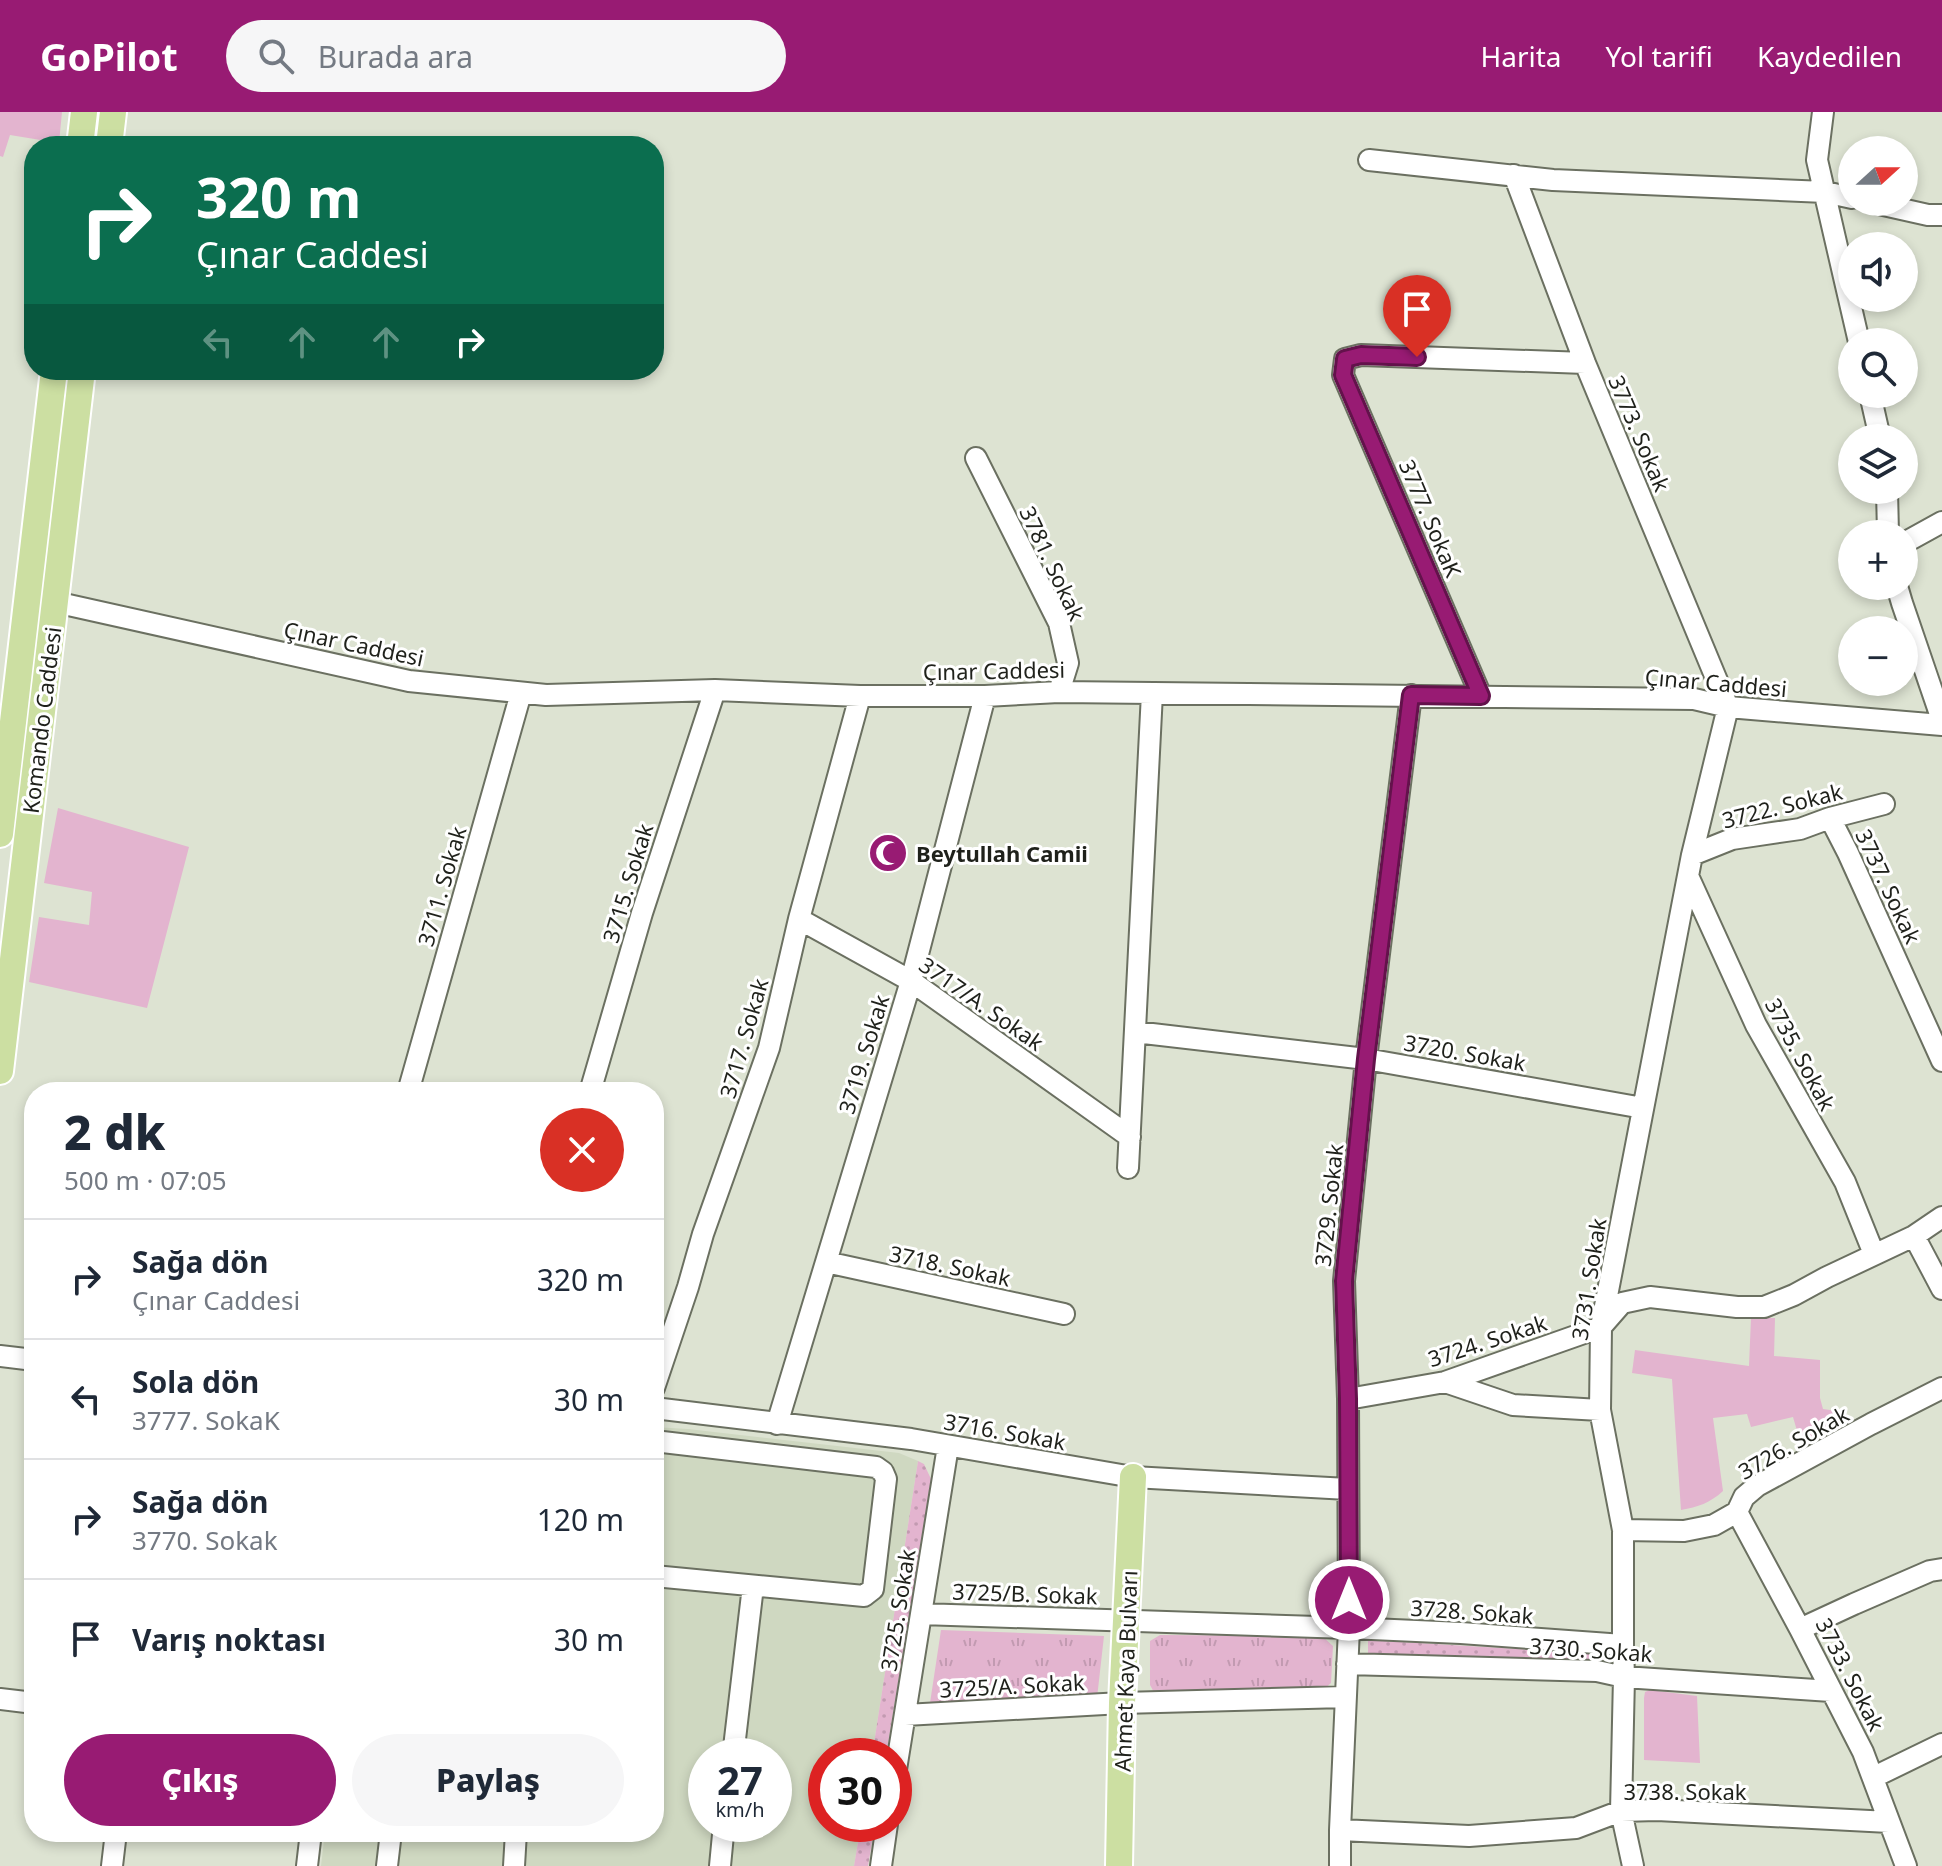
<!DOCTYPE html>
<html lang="tr">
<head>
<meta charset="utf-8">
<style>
	:root { --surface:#fff; --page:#f6f6f7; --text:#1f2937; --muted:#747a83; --line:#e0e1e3; --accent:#981b73 }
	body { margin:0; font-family:"Noto Sans",sans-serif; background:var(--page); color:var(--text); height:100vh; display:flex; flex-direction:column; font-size:30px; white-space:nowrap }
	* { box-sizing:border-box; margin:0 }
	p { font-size:26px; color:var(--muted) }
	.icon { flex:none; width:44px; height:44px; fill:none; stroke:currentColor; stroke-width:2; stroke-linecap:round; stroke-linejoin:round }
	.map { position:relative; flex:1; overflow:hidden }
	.panel { position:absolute; left:24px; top:970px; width:640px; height:760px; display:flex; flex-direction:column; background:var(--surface); border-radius:32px; box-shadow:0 4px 12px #0003 }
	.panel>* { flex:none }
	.guide { position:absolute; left:24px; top:24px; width:640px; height:244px; border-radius:32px; box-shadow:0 4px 12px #0003; background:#0b6e4f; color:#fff; overflow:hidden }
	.needle { width:52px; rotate:69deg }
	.tools { position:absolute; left:1838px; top:24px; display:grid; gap:16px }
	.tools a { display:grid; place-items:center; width:80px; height:80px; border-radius:50%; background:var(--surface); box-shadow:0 4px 12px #0003; font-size:40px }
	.speed { position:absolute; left:688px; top:1626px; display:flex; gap:16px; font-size:40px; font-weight:700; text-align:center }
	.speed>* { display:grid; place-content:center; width:104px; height:104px; border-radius:50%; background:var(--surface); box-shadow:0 4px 12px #0003; line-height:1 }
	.speed small { font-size:20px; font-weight:400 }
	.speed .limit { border:12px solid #d22; background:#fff; color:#111 }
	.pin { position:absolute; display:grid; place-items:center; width:68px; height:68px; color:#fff; margin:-82px -34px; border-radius:50% 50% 50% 0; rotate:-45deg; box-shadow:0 0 8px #0007 }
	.pin .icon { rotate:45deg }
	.me { position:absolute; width:88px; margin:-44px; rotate:0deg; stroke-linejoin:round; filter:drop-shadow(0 0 6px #0008) }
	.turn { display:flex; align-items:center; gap:28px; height:168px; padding:0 40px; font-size:36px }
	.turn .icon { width:104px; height:104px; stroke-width:2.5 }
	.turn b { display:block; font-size:56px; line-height:68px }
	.lanes { display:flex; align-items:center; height:76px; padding:0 40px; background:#0003; justify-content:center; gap:40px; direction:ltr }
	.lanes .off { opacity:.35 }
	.round { display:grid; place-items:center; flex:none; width:84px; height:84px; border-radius:42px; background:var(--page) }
	.overview { display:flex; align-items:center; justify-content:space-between; height:136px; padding:0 40px }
	h1 { font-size:48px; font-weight:800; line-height:60px }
	.button { display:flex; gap:16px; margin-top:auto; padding:16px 40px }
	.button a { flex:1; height:92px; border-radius:48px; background:var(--accent); color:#fff; font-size:32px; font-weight:800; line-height:92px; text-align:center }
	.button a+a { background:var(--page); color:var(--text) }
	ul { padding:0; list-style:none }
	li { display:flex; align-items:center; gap:24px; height:120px; padding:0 40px; border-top:2px solid var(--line) }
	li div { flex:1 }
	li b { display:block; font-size:30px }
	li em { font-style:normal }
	header { display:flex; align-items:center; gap:48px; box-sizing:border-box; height:112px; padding:0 40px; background:var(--accent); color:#fff }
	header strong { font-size:38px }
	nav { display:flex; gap:44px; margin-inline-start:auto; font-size:28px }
	.search { width:560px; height:72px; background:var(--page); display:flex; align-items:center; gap:20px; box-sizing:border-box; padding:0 28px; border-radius:44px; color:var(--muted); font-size:30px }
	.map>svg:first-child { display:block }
	.built { fill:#cfd8c1; fill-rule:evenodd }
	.grass { fill:url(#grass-dots) }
	.park { fill:url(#park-tufts) }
	.garden { fill:#e3b4cf }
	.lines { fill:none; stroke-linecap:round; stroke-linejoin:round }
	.minor-casing { stroke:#6b7061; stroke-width:24 }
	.major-casing { stroke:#fff; stroke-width:30 }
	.minor { stroke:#fff; stroke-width:20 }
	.major { stroke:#ccdfa2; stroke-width:26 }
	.route-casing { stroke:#63124b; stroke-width:20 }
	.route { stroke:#981b73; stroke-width:14 }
	.labels { text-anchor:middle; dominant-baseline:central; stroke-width:6; stroke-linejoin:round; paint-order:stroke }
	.street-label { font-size:22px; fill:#1f211b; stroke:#fff }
	.poi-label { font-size:22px; font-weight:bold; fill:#1f211b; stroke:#fff; text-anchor:start }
</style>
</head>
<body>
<header>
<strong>GoPilot</strong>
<div class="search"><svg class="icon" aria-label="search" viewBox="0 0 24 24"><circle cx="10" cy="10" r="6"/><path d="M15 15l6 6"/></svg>Burada ara</div>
<nav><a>Harita</a><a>Yol tarifi</a><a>Kaydedilen</a></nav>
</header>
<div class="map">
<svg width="1942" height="1754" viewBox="0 0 1942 1754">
	<defs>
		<pattern id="grass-dots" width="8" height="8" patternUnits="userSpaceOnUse" patternTransform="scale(2)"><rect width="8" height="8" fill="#e3b4cf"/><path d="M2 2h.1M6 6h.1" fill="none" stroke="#c29ab1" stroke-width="1.8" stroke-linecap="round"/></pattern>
		<pattern id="park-tufts" width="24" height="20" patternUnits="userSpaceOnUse" patternTransform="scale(2)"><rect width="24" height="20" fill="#e3b4cf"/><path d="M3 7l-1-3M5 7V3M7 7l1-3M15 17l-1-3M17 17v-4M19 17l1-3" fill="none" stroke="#c29ab1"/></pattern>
	</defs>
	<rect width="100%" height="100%" fill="#dde3d2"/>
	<path class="built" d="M654,1315L688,1317L899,1341L918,1349L872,1644H826V1712H861L854,1754H321L325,1720H654ZM706,1644H774V1712H706Z"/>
	<path class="grass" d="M918,1349L924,1352L931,1367L886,1644H872Z
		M1368,1528L1603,1542V1548L1368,1546Z
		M861,1712H875L868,1754H854Z"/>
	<path class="park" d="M941,1518L1104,1524L1097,1586L930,1591Z
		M1160,1523L1322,1524L1333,1534L1331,1571L1321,1580L1156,1584L1150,1573V1529Z"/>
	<path class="garden" d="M0,0H62L59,31L10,23L3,45L0,44Z
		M58,696L189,735L147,896L29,870L39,805L89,813L92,780L44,771Z
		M1751,1206H1775L1774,1244L1820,1248V1286L1823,1297L1844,1300L1847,1314L1802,1336L1793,1305L1751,1315L1747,1302L1713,1306L1723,1379C1710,1391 1698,1395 1681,1398L1672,1267L1632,1261L1635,1238L1749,1254Z
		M1650,1578L1697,1584L1700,1651L1644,1648V1586L1645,1580Z"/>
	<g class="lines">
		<g class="minor-casing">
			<path id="minor" d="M1823,0L1817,48L1859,230
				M1369,48L1553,68L1825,80L1852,86
				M1514,63L1585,251L1728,595L1692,743L1601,1215L1600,1298L1623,1418V1533L1624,1565L1621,1699L1633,1754
				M1870,90L1928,103H1942
				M1870,282L1880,326
				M976,346L1059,511L1068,551L1059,580
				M1887,378L1888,422
				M1904,431L1942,410
				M1897,474L1902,491L1942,608
				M55,490L409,569L546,583L715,578L860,584H985L1059,580L1694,587L1728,595L1942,613
				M1481,584L1343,263L1345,247L1361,243L1585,251
				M1830,706L1848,741L1942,949
				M1692,743L1732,727L1800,717L1830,706L1884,692
				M1688,764L1756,913L1845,1070L1874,1142
				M799,807L911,869L1130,1025
				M1135,920L1366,947L1643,996
				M408,980L521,581
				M590,980L642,801L715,578
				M1128,1056L1152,581
				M1914,1124L1942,1177
				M826,1150L1064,1202
				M0,1244L34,1248
				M1445,1270L1513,1293L1600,1298
				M654,1276L688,1175L703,1122L769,936L799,807L860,584
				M1348,1287L1445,1270L1601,1215L1622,1191L1650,1185L1737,1195H1764L1794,1183L1827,1165L1914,1124L1942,1105
				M654,1296L911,1327L1133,1365L1348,1377
				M777,1312L911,869L985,584
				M654,1329L876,1355L883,1360L886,1367L873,1477L864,1484L654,1464
				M1737,1400L1800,1517L1863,1640L1906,1754
				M1623,1418L1684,1419L1714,1413L1737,1400L1744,1385L1757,1374L1871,1312L1942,1276
				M921,1502L1349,1516L1461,1521L1623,1533
				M1800,1517L1854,1492L1930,1459L1942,1457
				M1347,1552L1597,1559L1624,1565L1831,1579
				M0,1587L34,1591
				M905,1603L1122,1591L1345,1585
				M733,1644L753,1474
				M1874,1665L1942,1632
				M894,1670L948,1334
				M1340,1718L1469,1724L1576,1716L1621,1699L1657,1698L1889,1710
				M112,1754L116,1720
				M307,1754L311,1720
				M387,1754L391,1720
				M514,1754L516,1720
				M720,1754L724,1712
				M881,1754L887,1712
				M1340,1754V1718L1349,1516L1348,1287L1344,1169L1366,947L1411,583"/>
		</g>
		<g class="major-casing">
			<path id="major" d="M80,34L84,0
				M109,34L113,0
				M0,722L54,258
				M0,959L82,258
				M1119,1754L1122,1591L1133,1365"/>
		</g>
		<use href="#minor" class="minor"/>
		<use href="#major" class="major"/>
	</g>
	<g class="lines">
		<g class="route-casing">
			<path id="route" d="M1349,1488L1348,1287L1344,1169L1366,947L1411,583L1481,584L1343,263L1345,247L1361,243L1417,245"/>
		</g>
		<use href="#route" class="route"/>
	</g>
	<defs>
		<g id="mosque-disc" transform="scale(2)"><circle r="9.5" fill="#981b73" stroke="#fff"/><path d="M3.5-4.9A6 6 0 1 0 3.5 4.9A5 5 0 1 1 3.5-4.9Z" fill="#fff"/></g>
	</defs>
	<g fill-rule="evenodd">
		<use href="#mosque-disc" x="888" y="741"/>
	</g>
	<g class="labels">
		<g class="street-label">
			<text transform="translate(1640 321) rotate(67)">3773. Sokak</text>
			<text transform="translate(1431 406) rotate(67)">3777. SokaK</text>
			<text transform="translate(1053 451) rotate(65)">3781. Sokak</text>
			<text transform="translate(354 531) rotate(12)">Çınar Caddesi</text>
			<text transform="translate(994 558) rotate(-1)">Çınar Caddesi</text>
			<text transform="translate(1716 570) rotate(5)">Çınar Caddesi</text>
			<text transform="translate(41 608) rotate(-83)">Komando Caddesi</text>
			<text transform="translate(1782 693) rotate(-14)">3722. Sokak</text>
			<text transform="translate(627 771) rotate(-73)">3715. Sokak</text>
			<text transform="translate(441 774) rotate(-74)">3711. Sokak</text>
			<text transform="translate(1889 774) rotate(65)">3737. Sokak</text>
			<text transform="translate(982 891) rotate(35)">3717/A. Sokak</text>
			<text transform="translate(743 926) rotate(-74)">3717. Sokak</text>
			<text transform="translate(1465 940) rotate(10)">3720. Sokak</text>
			<text transform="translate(863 942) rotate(-73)">3719. Sokak</text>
			<text transform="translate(1801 942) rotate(62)">3735. Sokak</text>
			<text transform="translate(1328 1093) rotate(-84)">3729. Sokak</text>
			<text transform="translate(950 1153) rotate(12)">3718. Sokak</text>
			<text transform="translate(1588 1167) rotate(-81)">3731. Sokak</text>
			<text transform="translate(1487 1228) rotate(-18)">3724. Sokak</text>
			<text transform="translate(1005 1319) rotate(10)">3716. Sokak</text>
			<text transform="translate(1793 1330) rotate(-30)">3726. Sokak</text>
			<text transform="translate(1025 1481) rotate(2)">3725/B. Sokak</text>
			<text transform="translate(897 1498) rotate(-81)">3725. Sokak</text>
			<text transform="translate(1472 1499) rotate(4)">3728. Sokak</text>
			<text transform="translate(1591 1537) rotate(4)">3730. Sokak</text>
			<text transform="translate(1125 1559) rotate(-88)">Ahmet Kaya Bulvarı</text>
			<text transform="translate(1851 1562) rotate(63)">3733. Sokak</text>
			<text transform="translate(1012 1573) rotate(-3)">3725/A. Sokak</text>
			<text x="1685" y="1679">3738. Sokak</text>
		</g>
		<g class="poi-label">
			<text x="916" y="741">Beytullah Camii</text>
		</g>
	</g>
</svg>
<div class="tools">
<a><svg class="needle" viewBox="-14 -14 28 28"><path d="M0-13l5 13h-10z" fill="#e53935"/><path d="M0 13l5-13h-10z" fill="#747a83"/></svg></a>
<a><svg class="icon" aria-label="sound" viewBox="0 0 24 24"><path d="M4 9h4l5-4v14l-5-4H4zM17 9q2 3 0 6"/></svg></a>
<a><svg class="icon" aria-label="search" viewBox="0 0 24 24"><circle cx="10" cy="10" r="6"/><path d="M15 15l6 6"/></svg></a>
<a><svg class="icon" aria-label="layers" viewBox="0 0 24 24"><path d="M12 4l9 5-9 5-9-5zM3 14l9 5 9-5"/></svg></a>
<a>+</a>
<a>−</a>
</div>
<div class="speed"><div>27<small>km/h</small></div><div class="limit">30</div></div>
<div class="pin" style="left:1417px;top:245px;background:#d93025"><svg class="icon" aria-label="arrive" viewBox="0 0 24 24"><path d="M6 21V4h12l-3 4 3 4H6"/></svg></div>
<svg class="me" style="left:1349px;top:1488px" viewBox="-20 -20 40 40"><circle r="17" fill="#981b73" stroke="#fff" stroke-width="3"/><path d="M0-11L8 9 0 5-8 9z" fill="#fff"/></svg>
<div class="guide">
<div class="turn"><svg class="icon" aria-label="right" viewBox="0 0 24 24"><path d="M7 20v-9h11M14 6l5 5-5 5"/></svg><div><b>320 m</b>Çınar Caddesi</div></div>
<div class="lanes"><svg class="icon off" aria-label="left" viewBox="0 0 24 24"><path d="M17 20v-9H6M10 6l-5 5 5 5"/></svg><svg class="icon off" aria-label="ahead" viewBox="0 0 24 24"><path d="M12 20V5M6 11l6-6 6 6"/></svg><svg class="icon off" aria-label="ahead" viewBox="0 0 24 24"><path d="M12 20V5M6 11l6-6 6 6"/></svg><svg class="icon" aria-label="right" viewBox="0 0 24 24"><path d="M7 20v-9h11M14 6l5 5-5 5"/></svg></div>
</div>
<section class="panel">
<div class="overview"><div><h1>2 dk</h1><p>500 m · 07:05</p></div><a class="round" style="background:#d93025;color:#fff"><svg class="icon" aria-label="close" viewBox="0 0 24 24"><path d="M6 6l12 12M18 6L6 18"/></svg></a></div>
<ul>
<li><svg class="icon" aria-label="right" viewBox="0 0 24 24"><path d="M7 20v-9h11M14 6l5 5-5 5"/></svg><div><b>Sağa dön</b><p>Çınar Caddesi</p></div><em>320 m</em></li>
<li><svg class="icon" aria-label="left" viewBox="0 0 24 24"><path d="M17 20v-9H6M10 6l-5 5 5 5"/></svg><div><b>Sola dön</b><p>3777. SokaK</p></div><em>30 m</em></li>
<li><svg class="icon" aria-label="right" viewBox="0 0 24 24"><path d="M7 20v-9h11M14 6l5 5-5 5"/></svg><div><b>Sağa dön</b><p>3770. Sokak</p></div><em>120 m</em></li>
<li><svg class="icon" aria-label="arrive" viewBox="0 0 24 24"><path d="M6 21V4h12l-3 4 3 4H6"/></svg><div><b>Varış noktası</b></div><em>30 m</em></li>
</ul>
<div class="button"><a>Çıkış</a><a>Paylaş</a></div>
</section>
</div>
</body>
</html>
